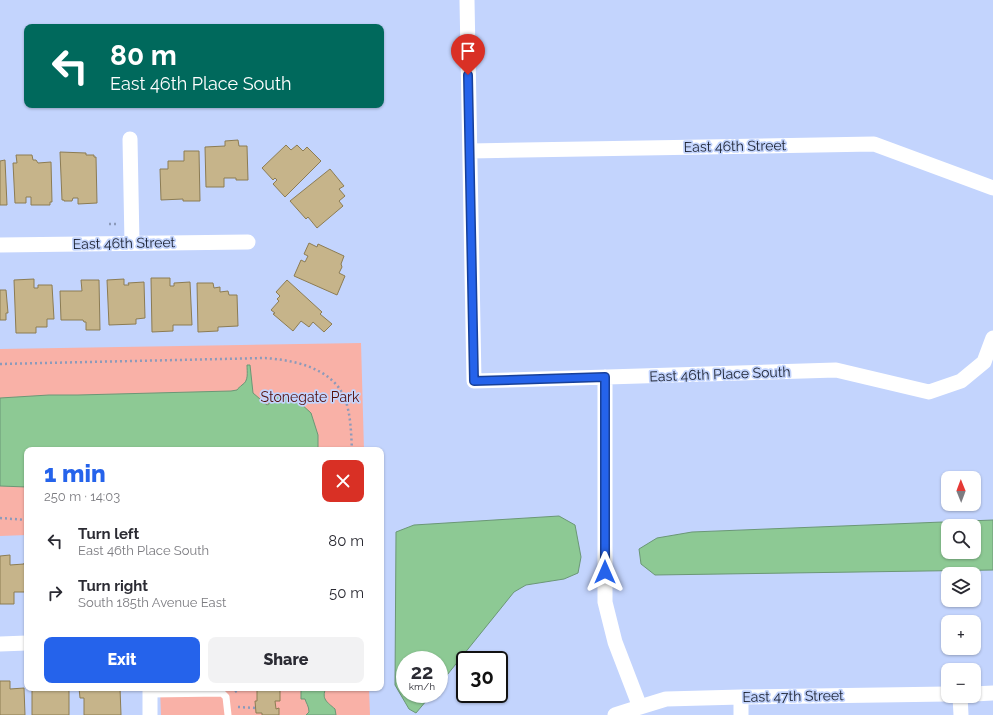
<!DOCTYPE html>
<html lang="en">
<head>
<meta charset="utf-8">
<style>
	:root { --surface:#fff; --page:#f2f2f3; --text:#2b2b33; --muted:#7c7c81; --accent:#2563eb }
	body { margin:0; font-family:Raleway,sans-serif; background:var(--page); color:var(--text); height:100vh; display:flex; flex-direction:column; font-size:15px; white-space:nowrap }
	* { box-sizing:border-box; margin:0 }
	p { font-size:13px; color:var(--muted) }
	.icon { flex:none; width:22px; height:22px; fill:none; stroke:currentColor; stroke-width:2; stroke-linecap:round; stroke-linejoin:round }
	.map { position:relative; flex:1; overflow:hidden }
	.drawer { position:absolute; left:24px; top:447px; width:360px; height:244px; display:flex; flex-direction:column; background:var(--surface); border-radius:8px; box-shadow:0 1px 3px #0004 }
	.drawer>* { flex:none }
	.hud { position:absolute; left:24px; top:24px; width:360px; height:84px; border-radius:8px; box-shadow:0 1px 3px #0004; background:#00695c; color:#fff; overflow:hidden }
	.needle { width:26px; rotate:359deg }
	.fabs { position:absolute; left:941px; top:471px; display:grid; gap:8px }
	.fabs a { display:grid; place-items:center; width:40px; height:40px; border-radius:8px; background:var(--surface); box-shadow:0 1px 3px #0004; font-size:20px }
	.speed { position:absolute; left:396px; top:651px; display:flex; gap:8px; font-size:20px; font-weight:700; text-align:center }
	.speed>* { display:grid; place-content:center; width:52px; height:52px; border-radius:50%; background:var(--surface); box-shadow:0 1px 3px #0004; line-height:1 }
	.speed small { font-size:10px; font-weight:400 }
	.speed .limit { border:2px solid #111; border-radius:6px; background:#fff; color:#111 }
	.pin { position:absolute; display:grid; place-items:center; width:34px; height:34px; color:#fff; margin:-41px -17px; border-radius:50% 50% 50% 0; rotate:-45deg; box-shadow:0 0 4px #0007 }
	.pin .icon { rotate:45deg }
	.me { position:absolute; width:44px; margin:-22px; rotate:0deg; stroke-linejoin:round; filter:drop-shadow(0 0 3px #0008) }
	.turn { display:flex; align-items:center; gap:14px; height:84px; padding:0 20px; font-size:18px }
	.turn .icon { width:52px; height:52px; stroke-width:2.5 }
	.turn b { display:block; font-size:28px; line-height:34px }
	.round { display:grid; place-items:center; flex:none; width:42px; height:42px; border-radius:8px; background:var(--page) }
	.headline { display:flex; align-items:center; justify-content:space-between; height:68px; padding:0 20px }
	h1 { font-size:24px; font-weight:800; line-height:30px; color:var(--accent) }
	.button { display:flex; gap:8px; margin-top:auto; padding:8px 20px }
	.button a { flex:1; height:46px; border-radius:8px; background:var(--accent); color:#fff; font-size:16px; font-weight:800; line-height:46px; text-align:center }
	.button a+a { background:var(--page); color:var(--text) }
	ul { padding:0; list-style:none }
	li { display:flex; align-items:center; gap:12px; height:52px; padding:0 20px }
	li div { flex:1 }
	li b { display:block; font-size:15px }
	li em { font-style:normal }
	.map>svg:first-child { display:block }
	.green { fill:#f9b1a7 }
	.water { fill:#8dc994; stroke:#6b9776; fill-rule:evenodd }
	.building { fill:#c6b48a; stroke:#8c7c53 }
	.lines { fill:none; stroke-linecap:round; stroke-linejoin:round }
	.path { stroke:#8c9aba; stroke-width:2.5; stroke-dasharray:2 3; stroke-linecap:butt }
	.service { stroke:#fff; stroke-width:7 }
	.minor { stroke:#fff; stroke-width:15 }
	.route-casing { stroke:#184099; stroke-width:10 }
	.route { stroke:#2563eb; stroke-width:7 }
	.labels { text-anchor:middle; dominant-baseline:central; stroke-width:3.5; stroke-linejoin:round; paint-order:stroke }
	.street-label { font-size:14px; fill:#1b2130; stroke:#c3d4fd }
	.park-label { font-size:14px; fill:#540f0c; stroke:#c3d4fd }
</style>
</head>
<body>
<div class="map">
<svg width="993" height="715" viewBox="0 0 993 715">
	<rect width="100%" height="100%" fill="#c3d4fd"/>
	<path class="green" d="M361,343L364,450H27V535L0,536V349Z
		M160,688H369L370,715H161Z"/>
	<path class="water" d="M247,365H250L253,393L267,405L269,404V399L270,397L284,396L299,402L311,413L318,435V450H27V487L0,486V398L49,395H78L231,391L237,390C238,388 240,387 242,385C249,381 247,372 247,365Z
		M559,516L575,525L581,557L578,573L564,579L526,585L514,592L439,685V660H405V694H432L416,713L409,709L395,685L396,532L414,525Z
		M993,520V570L655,575L641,564L639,549L657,538L692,532ZM948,526H974V552H948Z
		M301,688H326C321,699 327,702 335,709L336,715H306L309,712C309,706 306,703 305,699H301Z"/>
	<path class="building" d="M238,140L239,146H247L248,180H236V178H224V187H206L205,147L225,146V141Z
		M286,145L291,150L297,145L303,151L307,147L321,161L285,197L273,184L277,180L275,178L273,180L262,168Z
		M184,151H199L200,201H183V199L161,200L160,169H168V161H184Z
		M60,152L86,153V155H94V157H96L97,203L78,204V198H73L72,201H64V200H62Z
		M16,155H32L33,160H36L38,163L51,162L52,202H50V205H31V197H26V203H15L13,163H17Z
		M5,160L7,205H0V161Z
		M330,169L344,186L339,189L345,196L339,201L343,206L317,228L308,217L306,219L290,201Z
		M309,243L317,247L318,244L344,256L341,264L342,267L339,273L345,276L337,295L294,276L301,260L305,262L308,256L304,254Z
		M151,278H170V286H174V283L190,282L192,325H173V331L152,332Z
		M34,279V288H38V285H52L54,319H47V327H36V333H16L14,280Z
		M124,279V285H129L128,283L144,282L145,318L136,319V324L109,325L107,280Z
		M81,280H99L100,330H86V322H84L83,320H61L60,291H82Z
		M287,280L322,312L320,314L332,324L324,332L313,322L309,327L301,321L293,331L273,314L275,313L271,310L279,301L277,299L280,296L276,292Z
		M197,283H213L214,288L220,287V292L228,291L229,295H237L238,326L218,327V331L198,332Z
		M0,290H6L8,313H6V320H0Z
		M10,555V565L24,564V563H27V592H14V604H0V556Z
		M0,681H10V689L24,688L25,715H0Z
		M32,688H69V715H32Z
		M79,688H120L121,715H84V698H80Z
		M257,688H280V701H275L276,709L279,708V715H262V713H256L255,701H257Z"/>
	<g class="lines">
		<path class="path" d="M109,224H116
			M0,364L265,358C294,360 333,368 345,399C351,415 351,433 352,450
			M0,518L27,520
			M235,692L241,688
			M238,707L256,708"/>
		<path class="service" d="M150,694L222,693L226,697L228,715"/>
		<path class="minor" d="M467,0L474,381L836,370L929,392L961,381L984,362L993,338
			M130,139L132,243
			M470,151L874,144L993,188
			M0,245L248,242
			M605,377V602L615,642L640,707L615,715
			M0,644L27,643
			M150,688V715
			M974,694L993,693
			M960,696L961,715
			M741,697V715
			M640,707L666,699L741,697L948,694"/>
	</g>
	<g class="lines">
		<g class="route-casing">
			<path id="route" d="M468,75L474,381L605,377V572"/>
		</g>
		<use href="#route" class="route"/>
	</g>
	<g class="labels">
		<g class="street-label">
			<text transform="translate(735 146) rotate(-1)">East 46th Street</text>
			<text transform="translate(124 243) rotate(-1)">East 46th Street</text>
			<text transform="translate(720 374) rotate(-2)">East 46th Place South</text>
			<text transform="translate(793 696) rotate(-1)">East 47th Street</text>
		</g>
		<g class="park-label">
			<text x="310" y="397">Stonegate Park</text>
		</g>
	</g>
</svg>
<div class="fabs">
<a><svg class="needle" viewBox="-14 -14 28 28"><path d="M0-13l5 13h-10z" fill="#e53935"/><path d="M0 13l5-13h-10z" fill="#7c7c81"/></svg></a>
<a><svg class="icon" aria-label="search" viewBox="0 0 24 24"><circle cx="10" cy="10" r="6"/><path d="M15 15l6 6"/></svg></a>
<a><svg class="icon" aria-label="layers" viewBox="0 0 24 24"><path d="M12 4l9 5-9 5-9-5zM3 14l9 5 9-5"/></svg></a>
<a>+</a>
<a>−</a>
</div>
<div class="speed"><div>22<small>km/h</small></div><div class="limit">30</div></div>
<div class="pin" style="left:468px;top:75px;background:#d93025"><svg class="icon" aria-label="arrive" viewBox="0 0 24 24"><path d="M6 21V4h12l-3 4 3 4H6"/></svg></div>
<svg class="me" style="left:605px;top:572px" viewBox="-20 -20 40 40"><path d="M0-17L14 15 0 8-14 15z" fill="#2563eb" stroke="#fff" stroke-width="4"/></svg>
<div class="hud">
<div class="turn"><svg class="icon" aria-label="left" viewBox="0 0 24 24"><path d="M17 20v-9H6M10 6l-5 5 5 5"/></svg><div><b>80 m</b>East 46th Place South</div></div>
</div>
<section class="drawer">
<div class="headline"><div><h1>1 min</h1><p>250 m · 14:03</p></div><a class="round" style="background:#d93025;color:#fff"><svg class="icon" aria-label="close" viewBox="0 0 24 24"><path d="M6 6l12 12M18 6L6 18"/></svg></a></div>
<ul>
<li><svg class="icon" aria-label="left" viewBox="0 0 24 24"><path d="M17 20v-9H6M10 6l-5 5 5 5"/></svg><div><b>Turn left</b><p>East 46th Place South</p></div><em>80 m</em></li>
<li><svg class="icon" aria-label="right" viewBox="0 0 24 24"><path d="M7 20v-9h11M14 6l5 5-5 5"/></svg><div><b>Turn right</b><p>South 185th Avenue East</p></div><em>50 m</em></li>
</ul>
<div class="button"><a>Exit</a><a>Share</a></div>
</section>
</div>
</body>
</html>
